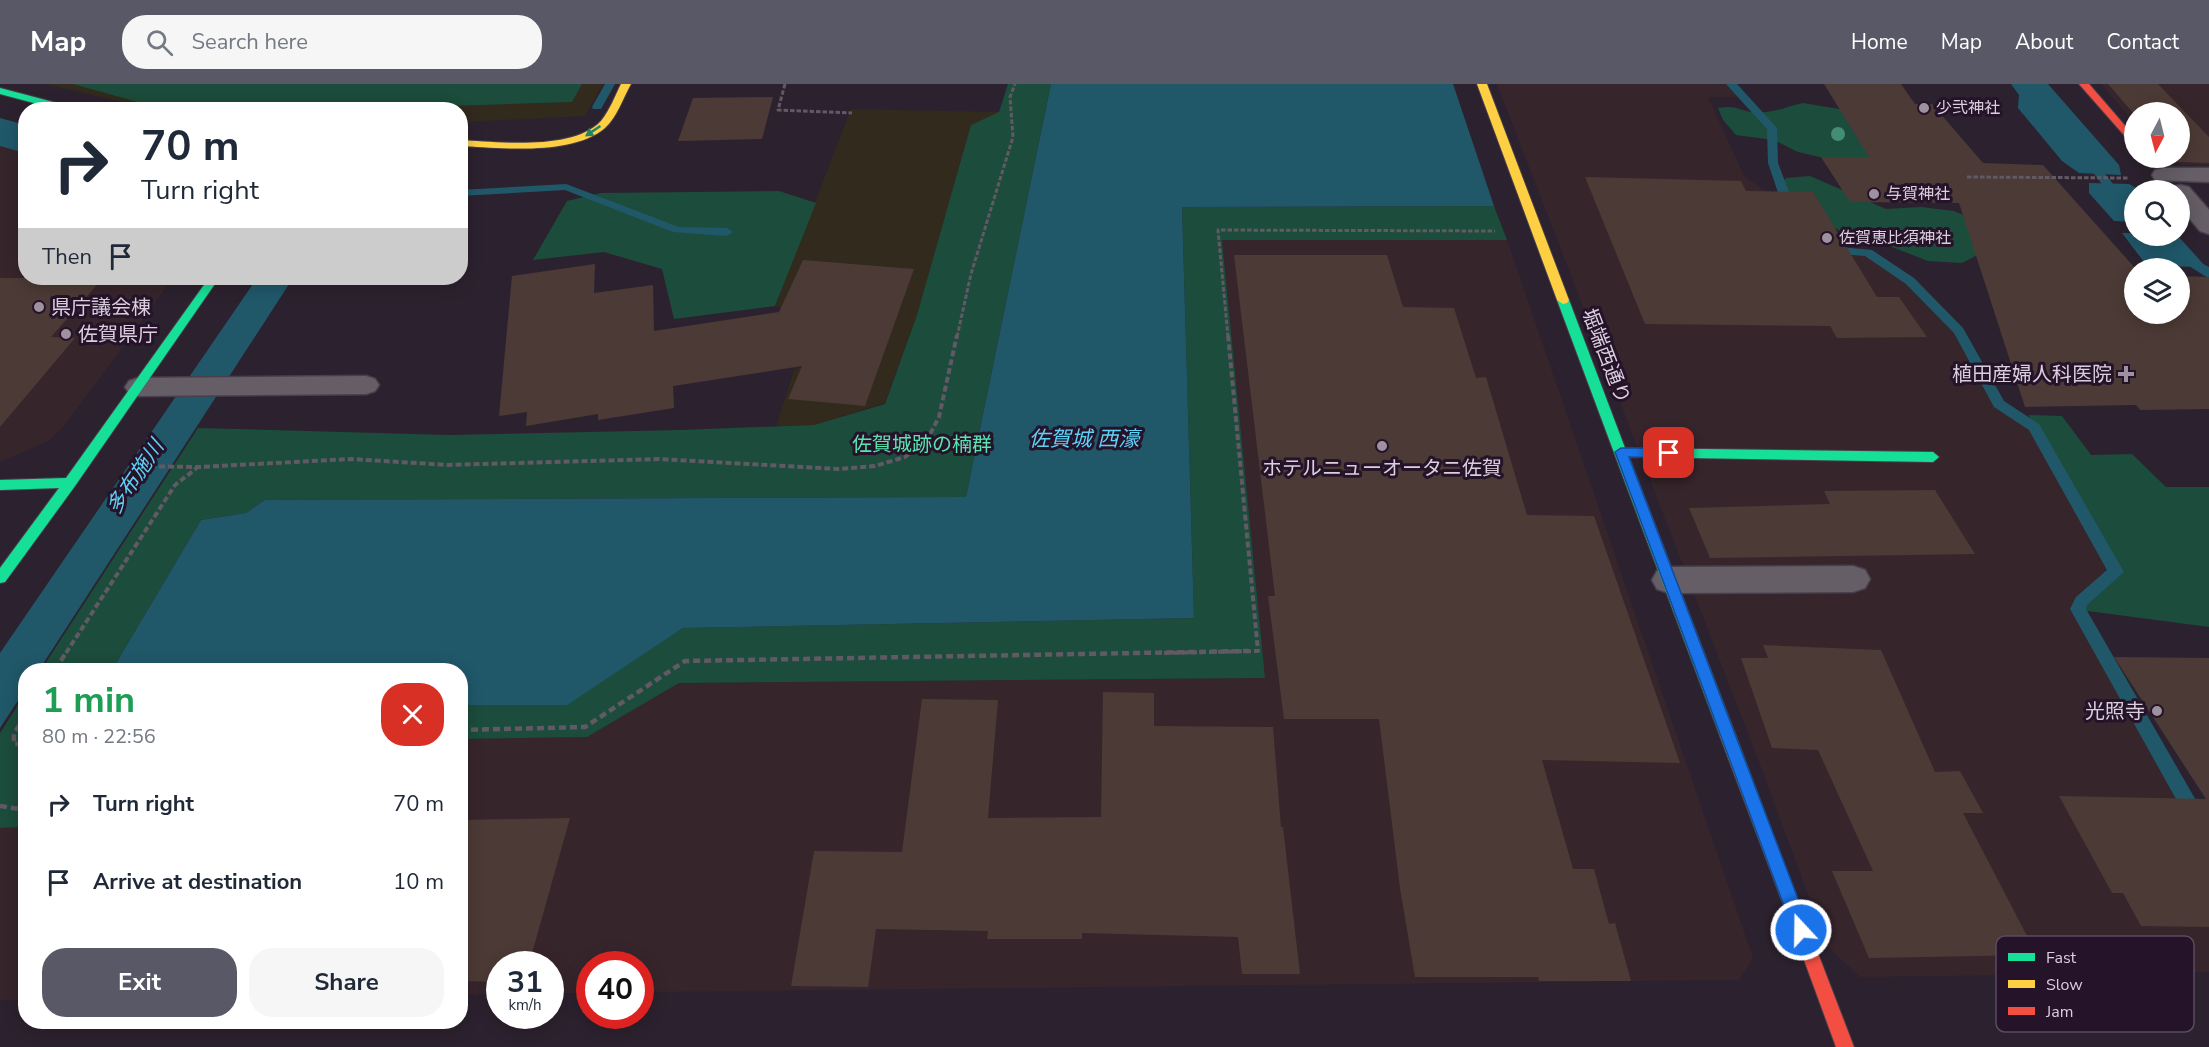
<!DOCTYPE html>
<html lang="en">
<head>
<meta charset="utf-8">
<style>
	:root { --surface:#fff; --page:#f6f6f7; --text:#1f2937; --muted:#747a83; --accent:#585867 }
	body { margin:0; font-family:"Nunito Sans","Noto Sans JP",sans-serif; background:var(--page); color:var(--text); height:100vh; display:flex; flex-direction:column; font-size:22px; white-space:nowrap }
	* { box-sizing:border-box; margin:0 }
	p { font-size:20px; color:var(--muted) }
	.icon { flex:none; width:33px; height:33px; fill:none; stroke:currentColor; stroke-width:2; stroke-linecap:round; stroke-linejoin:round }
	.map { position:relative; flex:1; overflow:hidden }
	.panel { position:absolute; left:18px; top:579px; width:450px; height:366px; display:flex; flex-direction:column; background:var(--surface); border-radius:24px; box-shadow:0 3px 15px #0003 }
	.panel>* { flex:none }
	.top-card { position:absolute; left:18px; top:18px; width:450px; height:183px; border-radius:24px; box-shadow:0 3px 15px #0003; background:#fff; color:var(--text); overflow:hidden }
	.needle { width:39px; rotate:187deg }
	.tools { position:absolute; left:2124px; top:18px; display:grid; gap:12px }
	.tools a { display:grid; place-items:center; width:66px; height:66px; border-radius:50%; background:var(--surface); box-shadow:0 3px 15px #0003; font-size:30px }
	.speed { position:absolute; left:486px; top:867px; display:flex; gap:12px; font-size:30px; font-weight:700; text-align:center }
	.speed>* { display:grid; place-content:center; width:78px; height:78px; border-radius:50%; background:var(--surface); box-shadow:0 3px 15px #0003; line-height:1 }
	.speed small { font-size:15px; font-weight:400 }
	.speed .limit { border:9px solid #d22; background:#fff; color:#111 }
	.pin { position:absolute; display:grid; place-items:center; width:51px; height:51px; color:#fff; margin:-26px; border-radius:12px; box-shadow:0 3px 9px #0006 }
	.me { position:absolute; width:66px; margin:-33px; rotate:339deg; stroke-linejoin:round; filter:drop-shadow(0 0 4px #0008) }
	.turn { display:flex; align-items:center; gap:21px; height:126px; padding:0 24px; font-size:27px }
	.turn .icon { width:78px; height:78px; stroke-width:2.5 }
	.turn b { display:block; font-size:42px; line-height:51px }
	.then { display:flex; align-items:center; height:57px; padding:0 24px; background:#0003; gap:12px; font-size:22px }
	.round { display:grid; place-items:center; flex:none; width:63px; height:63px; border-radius:24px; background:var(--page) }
	.overview { display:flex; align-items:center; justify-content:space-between; height:102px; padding:0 24px }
	h1 { font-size:36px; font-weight:700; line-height:45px; color:#1e9e55 }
	.cta { display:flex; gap:12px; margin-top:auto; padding:12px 24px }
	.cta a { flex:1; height:69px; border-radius:24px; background:var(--accent); color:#fff; font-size:24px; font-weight:700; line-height:69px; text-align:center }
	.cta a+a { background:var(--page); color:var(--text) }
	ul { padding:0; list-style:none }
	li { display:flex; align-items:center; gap:18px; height:78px; padding:0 24px }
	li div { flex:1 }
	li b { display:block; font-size:22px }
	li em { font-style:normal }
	header { display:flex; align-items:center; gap:36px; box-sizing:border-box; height:84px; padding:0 30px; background:var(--accent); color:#fff }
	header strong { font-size:28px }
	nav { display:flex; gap:33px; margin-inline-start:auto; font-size:21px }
	.search { width:420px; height:54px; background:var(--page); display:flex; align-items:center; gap:15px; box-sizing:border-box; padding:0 21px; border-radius:24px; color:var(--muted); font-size:22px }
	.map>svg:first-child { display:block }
	.commercial { fill:#37252c }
	.education { fill:#312a1d }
	.green { fill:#1c4c3b }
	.water { fill:#20586a }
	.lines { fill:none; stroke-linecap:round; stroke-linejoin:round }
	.stream { fill:#20586a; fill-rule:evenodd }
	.building { fill:#4c3a36 }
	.lane-casing { stroke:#483f4a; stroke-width:3 }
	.street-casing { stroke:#483f4a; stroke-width:3 }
	.fast-casing { stroke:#483f4a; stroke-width:2 }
	.slow-casing { stroke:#483f4a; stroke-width:2 }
	.jam-casing { stroke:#483f4a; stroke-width:2 }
	.path-far2 { stroke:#615963; stroke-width:3; stroke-dasharray:4.5 2; stroke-linecap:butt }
	.path-far1 { stroke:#615963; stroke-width:4; stroke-dasharray:6 3; stroke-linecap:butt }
	.path { stroke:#615963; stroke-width:4.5; stroke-dasharray:7 4; stroke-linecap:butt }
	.lane { fill:#655e67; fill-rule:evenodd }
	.street { fill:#655e67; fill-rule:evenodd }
	.fast { fill:#16e098; fill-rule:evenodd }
	.slow { fill:#ffcf43; fill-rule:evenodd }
	.jam { fill:#f24e42; fill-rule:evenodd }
	.tree { fill:#448d75 }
	.oneway { fill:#1d8466 }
	.route { fill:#1a73e8; stroke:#114b97; stroke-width:1.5 }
	.poi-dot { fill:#9e92a1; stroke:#25132a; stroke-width:2 }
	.labels { text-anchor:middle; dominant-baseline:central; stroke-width:6; stroke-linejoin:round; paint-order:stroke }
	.far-poi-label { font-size:16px; fill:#dbcfde; stroke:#25132a; text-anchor:start }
	.poi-label { font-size:20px; fill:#dbcfde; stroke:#25132a; text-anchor:start }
	.street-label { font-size:20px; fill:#dbcfde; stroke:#25132a }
	.park-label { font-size:20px; fill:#58e5af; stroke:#25132a }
	.water-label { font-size:21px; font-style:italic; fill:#5dd2f6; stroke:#25132a }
	.key { fill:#25132a; stroke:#5c4b60; stroke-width:1.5 }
	.key-label { font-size:16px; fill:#dbcfde }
</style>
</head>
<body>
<header>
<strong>Map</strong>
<div class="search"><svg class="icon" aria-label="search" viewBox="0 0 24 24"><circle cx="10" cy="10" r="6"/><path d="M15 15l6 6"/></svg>Search here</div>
<nav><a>Home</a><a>Map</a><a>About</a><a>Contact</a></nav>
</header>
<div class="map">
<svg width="2209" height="963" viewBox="0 0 2209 963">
	<rect width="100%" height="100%" fill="#2c222f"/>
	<path class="commercial" d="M1497,0H1728L1740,13H1708L1744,92L1780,117L1801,167L1866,170L1908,199L1953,244L1999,322L2031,344L2111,486L2074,516L2073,525L2161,685L2195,743L2209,758V888L1860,893L1827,862L1761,683Z
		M2101,0H2209V81H2182L2166,74H2180V28H2134V38Z
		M0,34L25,40L26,194H173L65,341L48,357L0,378Z
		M1222,155L1507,156L1753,874L1739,896L641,908L640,880H590L589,909H551L550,880H500L499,910L461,911L460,655L587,653L679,599L1264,594Z
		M25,743V916H0V744Z"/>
	<path class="education" d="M46,0H603L585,32L461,38L460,26L151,25Z
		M851,25L999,28L917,231L885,319L814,341L776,343L794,286L806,281L821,239L775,222Z"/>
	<path class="green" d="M73,0H582L572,18L359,25L166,26Z
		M1008,0H1051L966,413L265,416L246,429L201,436L112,586H41L198,344L449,351L680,346L814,341L885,320L917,231L971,41L999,28Z
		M1803,19L1857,28L1913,68L1837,77L1798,68L1774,56L1736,51L1723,36L1718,24C1737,21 1735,25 1751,28C1768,31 1786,23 1803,19Z
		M1810,92L1886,125L1921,123L1954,127L1991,143L1995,162L1962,179L1928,177L1892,163L1872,151L1850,152L1795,123L1778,107L1786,94Z
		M779,107L816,119L775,222L674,235L662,185L604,168L533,176L567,117L601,109Z
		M1494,122L1507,156H1222L1265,594L679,599L587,653L461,655L460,621L567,620L683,544L1194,534L1182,123Z
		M2029,331L2062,332L2091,371L2132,370L2166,403H2209V543L2073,525L2074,516L2111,486L2031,345Z
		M25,610V743L0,744V649Z"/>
	<path class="water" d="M1051,0H1453L1494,122L1182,123L1194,534L683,544L567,621H461L460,586H112L201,436L246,429L265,416L966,413Z
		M2011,0H2048L2119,81L2121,91L2079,89L2062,77L2018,24L2019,11Z
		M0,34L25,41V69L0,62Z
		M2089,99L2129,100L2140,106H2134V138L2114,137L2089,109Z
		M2122,149H2134V152H2178L2206,183L2147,182Z
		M257,194H293L39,586H26L25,606L0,644V569Z"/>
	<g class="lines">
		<path class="stream" d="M605,0H615L601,25H593L592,23Z
			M1726,0H1737L1777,44L1778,79L1796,126L1794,128L1790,129L1784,126L1768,79L1767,45Z
			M2088,72L2092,73L2134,127V137L2130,136L2084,77L2083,75Z
			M566,100L679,143L727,144L733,148L727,152L673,148L565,106L460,112V106Z
			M1829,162L1872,166L1914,194L1963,244L2004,317L2039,340L2124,488L2087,521L2086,525L2209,739V759L2195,749L2070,525L2076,513L2107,486L2029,346L1994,323L1954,249L1906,200L1865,172L1825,169V163Z
			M2185,171L2209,183V194C2206,193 2181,177 2179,175Z"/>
	</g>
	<path class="building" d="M1824,0H1901L1915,20H1932L1983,79L2043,81L2135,184L2134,230H2180V192L2209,193V325L2140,326L2136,321L2025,323L1959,119L1850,118L1821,73H1869Z
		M2108,0H2158L2209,53V79L2178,78L2174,74H2180V28L2134,30Z
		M773,13L762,55L678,57L693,14Z
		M1585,93L1741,97L1746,107L1813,108L1877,213H1899L1927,253L1837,254L1830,242L1645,240Z
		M1234,171H1387L1403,223L1454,224L1476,294L1486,293L1527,431L1594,432L1680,679L1542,676L1573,785H1594L1609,840L1615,839L1631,897H1539L1538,893H1415L1400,804L1379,635H1284L1268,512H1275Z
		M803,176L914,185L865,322L788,315L802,282L673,302L674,324L598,336V330L526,342L527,328L499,332L512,192L595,180L594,209L653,201L654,247L779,228Z
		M0,194H103L51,253L75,254L0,343Z
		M1935,406L1975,470L1710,474L1689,424L1830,420L1824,407Z
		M1763,561L1881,566L1935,688L1960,687L1983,729H1963L2037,871L1869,874L1832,787H1873L1818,666L1772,664L1741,574H1768Z
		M2114,573L2209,574V843L2141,842L2123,809H2112L2059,712L2206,715Z
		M1103,608L1154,609V642L1273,643L1281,743H1283L1300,890H1242L1238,853L1082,849V855H987L988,847L876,845L868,903L791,902L814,767L902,768L922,615L998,616L988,734L1101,733Z
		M570,734L529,880H500V898L460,897V736Z"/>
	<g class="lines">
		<g class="lane-casing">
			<path id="lane" d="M366,292L375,295L379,301L375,307L366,310L138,312L129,309L125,303L129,297L138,294Z"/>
		</g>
		<g class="street-casing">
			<path id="street" d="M2164,84H2209V98L2155,96L2152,91L2155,86Z
				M2180,101L2189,103L2209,126V150L2200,147L2180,123V106H2169L2171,103Z
				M1853,482L1865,486L1870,495L1865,504L1853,508L1669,509L1657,505L1652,496L1657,487L1669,483Z"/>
		</g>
		<g class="fast-casing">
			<path id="fast" d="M0,4L76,24L77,26H60L0,10Z
				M209,194H219L75,402L5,498L0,499V484L59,404L0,406V396L66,394Z
				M1563,212L1569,216L1625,364L1933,368L1939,373L1933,378L1629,373L1736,652L1733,657L1728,659L1723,657L1720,652L1557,216Z"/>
		</g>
		<g class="slow-casing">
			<path id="slow" d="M621,0H631C623,14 617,33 605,44C572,72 501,64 460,62V56C498,58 573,67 601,37C610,26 615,12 621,0Z
				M1477,0H1487L1569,216L1567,219L1563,220L1557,216Z
				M1728,645L1733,647L1736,652L1816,865L1814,871L1808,873L1802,871L1800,865L1720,652L1723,647Z"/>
		</g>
		<g class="jam-casing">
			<path id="jam" d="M2079,0H2089L2134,52V60L2131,59Z
				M1808,857L1814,859L1854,963H1836L1800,865L1802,859Z"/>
		</g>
		<path class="path-far2" d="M785,0L778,26L852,29
			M1967,93L2129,94
			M957,253L971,190L1013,53L1010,13L1015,0
			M1228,253L1218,146L1495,147"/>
		<path class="path-far1" d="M132,382L199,383L351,375L448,381L658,375L839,385L875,382L905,373L927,356L939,333L957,251
			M66,569L175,401L198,383
			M1164,569L1258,567L1228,251"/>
		<path class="path" d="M55,586L67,567
			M26,632L14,649V660H26
			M460,646L585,643L685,577L1249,567
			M0,722L26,726"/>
		<use href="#lane" class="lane"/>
		<use href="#street" class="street"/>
		<use href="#fast" class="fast"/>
		<use href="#slow" class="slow"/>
		<use href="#jam" class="jam"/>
	</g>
	<circle class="tree" cx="1838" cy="50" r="7"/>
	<defs><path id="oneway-solid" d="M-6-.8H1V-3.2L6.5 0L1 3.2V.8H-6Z" transform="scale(1.5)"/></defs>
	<use class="oneway" href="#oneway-solid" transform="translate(593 47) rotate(146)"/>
	<path class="route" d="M1621,364H1669L1676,369L1669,374L1629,373L1810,846L1807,852L1801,854L1795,852L1793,846L1615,368Z"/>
	<g class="poi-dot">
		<circle cx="1924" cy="24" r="6"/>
		<circle cx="1874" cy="110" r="6"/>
		<circle cx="1827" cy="154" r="6"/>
		<circle cx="39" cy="223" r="6"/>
		<circle cx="66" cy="250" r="6"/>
		<path d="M2123 281h6v6h6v6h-6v6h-6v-6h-6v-6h6z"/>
		<circle cx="1382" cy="362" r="6"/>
		<circle cx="2157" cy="627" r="6"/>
	</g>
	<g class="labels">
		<g class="far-poi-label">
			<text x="1936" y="24">少弐神社</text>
			<text x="1886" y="110">与賀神社</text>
			<text x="1839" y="154">佐賀恵比須神社</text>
		</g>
		<g class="poi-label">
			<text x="51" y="223">県庁議会棟</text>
			<text x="78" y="250">佐賀県庁</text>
			<text x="2112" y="290" text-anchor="end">植田産婦人科医院</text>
			<text x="1382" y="384" text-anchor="middle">ホテルニューオータニ佐賀</text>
			<text x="2145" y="627" text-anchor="end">光照寺</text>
		</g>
		<g class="street-label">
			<text transform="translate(1606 272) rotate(69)">堀端西通り</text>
		</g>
		<g class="park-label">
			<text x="922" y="360">佐賀城跡の楠群</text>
		</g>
		<g class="water-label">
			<text x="1084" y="355">佐賀城 西濠</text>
			<text transform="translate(135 393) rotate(-56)">多布施川</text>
		</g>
	</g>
	<rect x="1996" y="852" width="198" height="96" rx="9" class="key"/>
	<rect x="2008" y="869" width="27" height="8" fill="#16e098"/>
	<rect x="2008" y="896" width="27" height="8" fill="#ffcf43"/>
	<rect x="2008" y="923" width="27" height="8" fill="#f24e42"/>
	<g class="key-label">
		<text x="2046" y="879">Fast</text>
		<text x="2046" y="906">Slow</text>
		<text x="2046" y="933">Jam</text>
	</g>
</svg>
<div class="tools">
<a><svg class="needle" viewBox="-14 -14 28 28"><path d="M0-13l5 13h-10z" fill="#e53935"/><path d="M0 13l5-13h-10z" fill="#747a83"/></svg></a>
<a><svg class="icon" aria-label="search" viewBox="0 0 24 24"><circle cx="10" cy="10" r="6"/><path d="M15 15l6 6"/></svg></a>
<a><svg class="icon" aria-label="layers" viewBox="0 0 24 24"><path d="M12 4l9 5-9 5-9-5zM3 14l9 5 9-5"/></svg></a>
</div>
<div class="speed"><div>31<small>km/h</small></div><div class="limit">40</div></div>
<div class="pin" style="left:1669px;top:369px;background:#d93025"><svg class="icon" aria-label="arrive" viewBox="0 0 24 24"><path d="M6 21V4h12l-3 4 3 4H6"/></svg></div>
<svg class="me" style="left:1801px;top:846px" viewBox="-20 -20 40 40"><circle r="17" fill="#1a73e8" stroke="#fff" stroke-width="3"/><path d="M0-11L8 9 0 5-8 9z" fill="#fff"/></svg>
<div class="top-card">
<div class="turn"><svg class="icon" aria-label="right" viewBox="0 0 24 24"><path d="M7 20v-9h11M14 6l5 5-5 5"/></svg><div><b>70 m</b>Turn right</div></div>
<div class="then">Then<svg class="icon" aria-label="arrive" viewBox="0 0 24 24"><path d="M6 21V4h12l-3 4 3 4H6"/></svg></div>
</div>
<section class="panel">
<div class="overview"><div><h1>1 min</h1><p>80 m · 22:56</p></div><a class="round" style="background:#d93025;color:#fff"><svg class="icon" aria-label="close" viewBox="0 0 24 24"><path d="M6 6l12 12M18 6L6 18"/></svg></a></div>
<ul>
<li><svg class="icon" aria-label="right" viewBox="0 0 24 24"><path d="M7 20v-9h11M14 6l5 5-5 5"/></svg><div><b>Turn right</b></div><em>70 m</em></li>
<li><svg class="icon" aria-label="arrive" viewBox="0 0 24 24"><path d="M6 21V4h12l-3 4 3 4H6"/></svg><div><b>Arrive at destination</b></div><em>10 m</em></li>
</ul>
<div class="cta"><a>Exit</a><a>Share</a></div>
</section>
</div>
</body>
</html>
